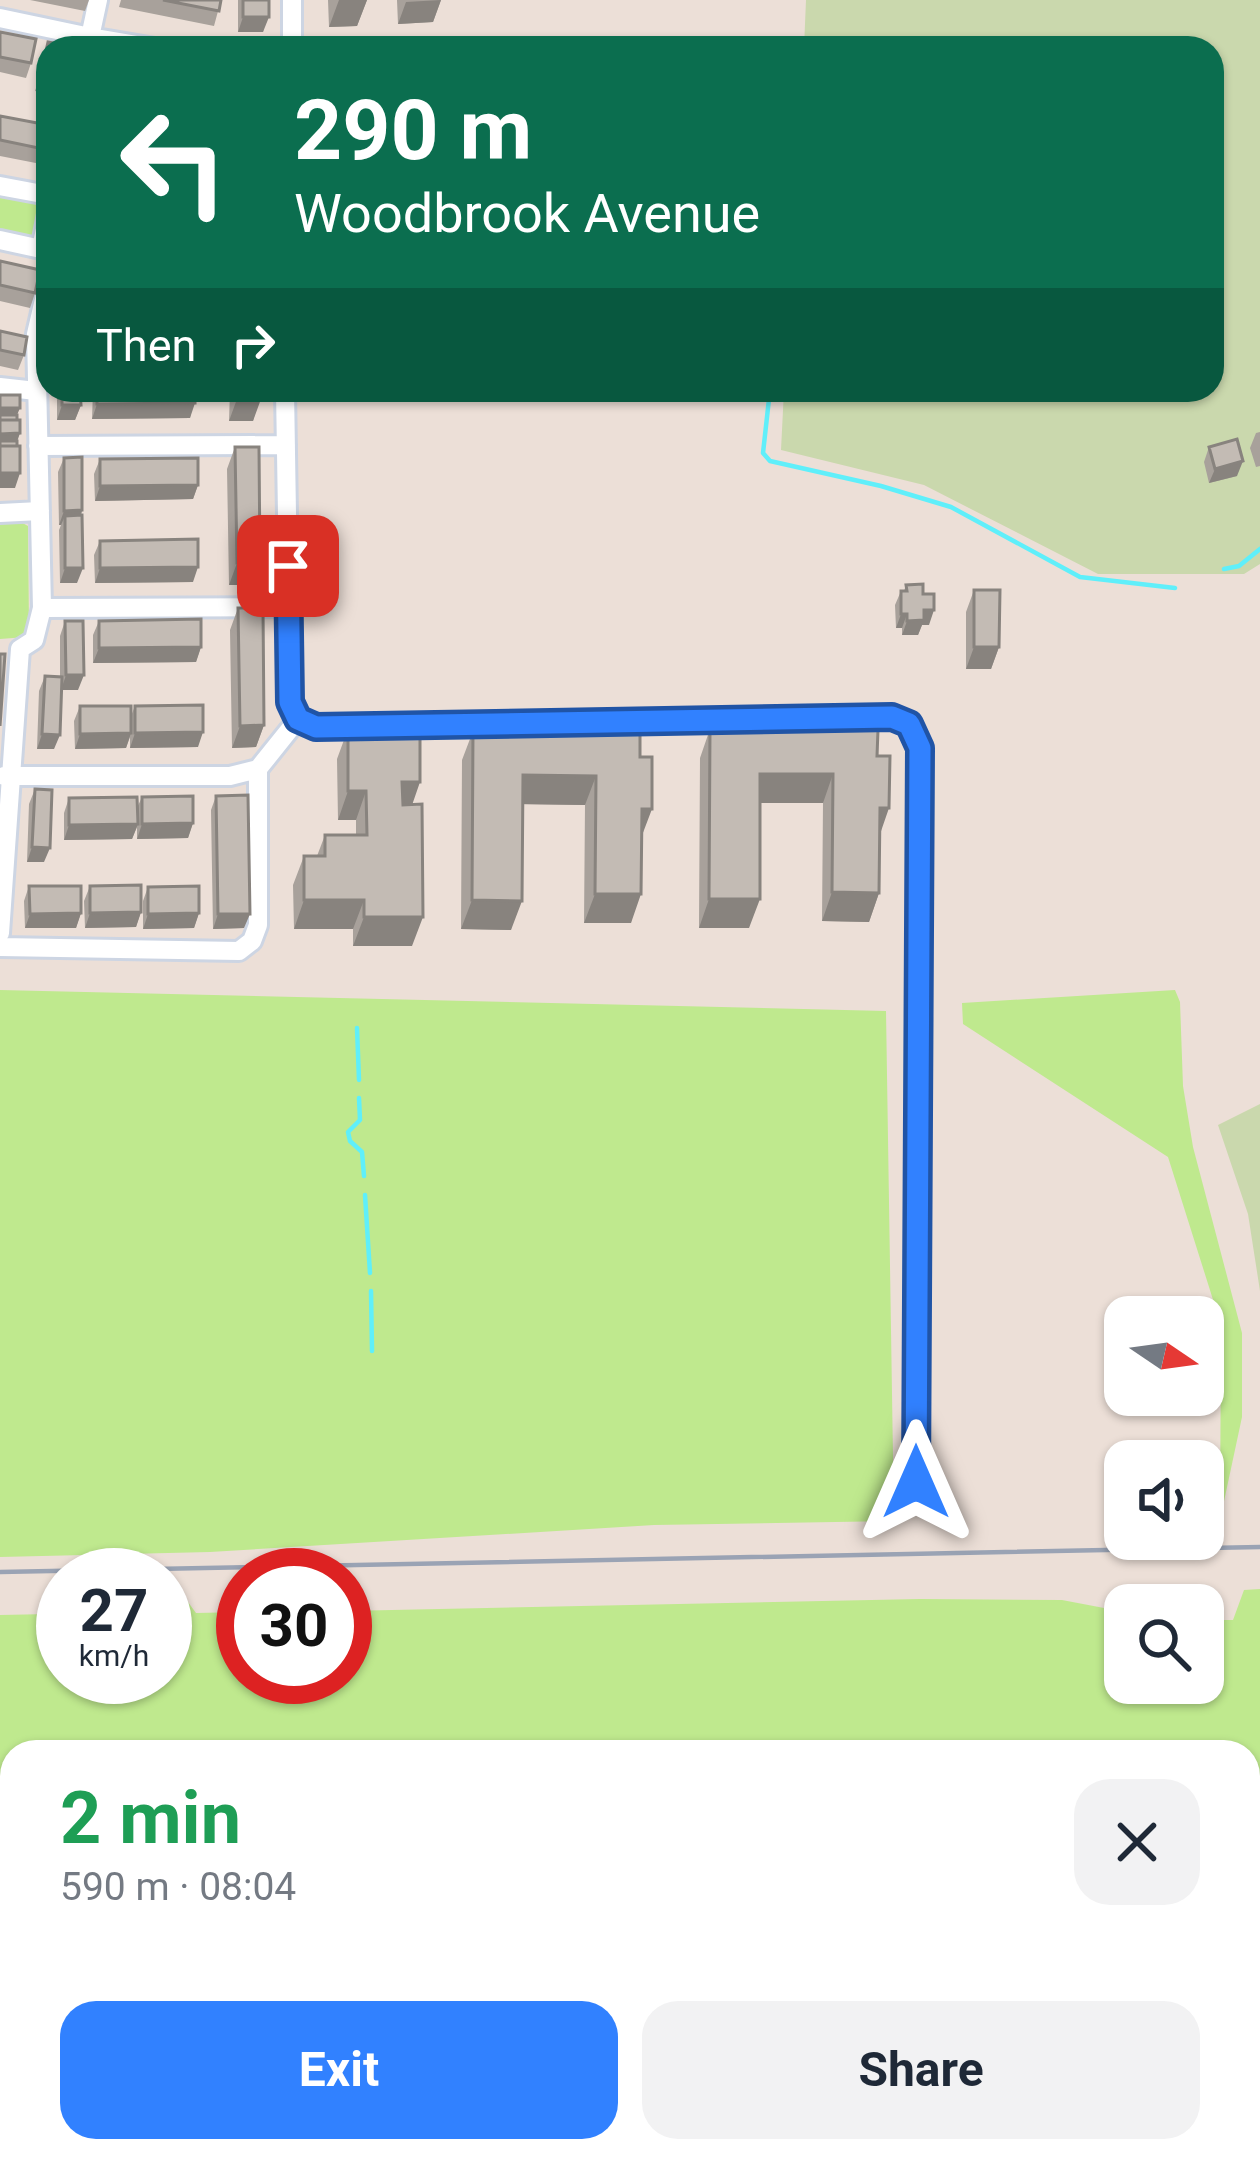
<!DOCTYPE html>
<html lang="en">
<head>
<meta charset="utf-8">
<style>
	:root { --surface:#fff; --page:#f2f2f3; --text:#1f2937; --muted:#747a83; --accent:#3181ff }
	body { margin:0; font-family:Roboto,sans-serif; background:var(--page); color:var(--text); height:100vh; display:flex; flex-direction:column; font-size:45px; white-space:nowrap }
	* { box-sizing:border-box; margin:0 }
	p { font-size:39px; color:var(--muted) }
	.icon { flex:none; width:66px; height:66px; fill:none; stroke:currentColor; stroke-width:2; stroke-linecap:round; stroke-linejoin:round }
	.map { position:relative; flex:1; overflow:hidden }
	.panel { position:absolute; left:0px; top:1740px; width:1260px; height:423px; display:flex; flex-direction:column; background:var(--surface); border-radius:36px 36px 0 0; box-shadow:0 3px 9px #0004 }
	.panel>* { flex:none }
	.hud { position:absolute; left:36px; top:36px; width:1188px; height:366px; border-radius:36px; box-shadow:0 3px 9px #0004; background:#0b6e4f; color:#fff; overflow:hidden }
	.needle { width:78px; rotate:103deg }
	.controls { position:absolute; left:1104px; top:1296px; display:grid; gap:24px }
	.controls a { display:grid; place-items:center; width:120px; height:120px; border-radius:24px; background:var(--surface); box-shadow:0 3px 9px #0004; font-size:60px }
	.speed { position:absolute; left:36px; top:1548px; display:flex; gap:24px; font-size:60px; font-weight:700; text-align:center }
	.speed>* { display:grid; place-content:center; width:156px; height:156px; border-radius:50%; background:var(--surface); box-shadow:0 3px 9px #0004; line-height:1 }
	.speed small { font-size:30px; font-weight:400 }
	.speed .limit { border:18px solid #d22; background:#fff; color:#111 }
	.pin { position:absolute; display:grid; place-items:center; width:102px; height:102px; color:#fff; margin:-51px; border-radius:24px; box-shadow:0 6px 18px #0006 }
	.me { position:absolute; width:132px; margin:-66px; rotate:0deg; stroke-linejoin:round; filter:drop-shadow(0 0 9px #0008) }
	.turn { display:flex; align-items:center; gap:42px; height:252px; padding:0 60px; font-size:54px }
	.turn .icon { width:156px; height:156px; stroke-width:2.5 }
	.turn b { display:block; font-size:84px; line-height:102px }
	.then { display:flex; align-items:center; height:114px; padding:0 60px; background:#0003; gap:24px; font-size:45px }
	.round { display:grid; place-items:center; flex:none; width:126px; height:126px; border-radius:36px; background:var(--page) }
	.headline { display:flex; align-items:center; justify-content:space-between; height:204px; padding:0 60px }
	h1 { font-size:72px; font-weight:700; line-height:90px; color:#1e9e55 }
	.action { display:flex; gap:24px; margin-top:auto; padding:24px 60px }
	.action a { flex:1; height:138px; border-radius:36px; background:var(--accent); color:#fff; font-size:48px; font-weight:700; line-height:138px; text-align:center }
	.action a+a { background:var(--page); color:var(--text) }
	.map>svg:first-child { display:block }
	.green { fill:#bfe98e; fill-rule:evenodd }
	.cemetery { fill:#cad8ad }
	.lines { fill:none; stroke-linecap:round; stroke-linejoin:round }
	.stream { stroke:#5feffa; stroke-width:4.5 }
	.minor-casing { stroke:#cdd5e3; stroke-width:24 }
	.minor { stroke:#fff; stroke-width:18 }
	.rail { stroke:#9aa3b4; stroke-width:4.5 }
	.wall { fill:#a8a19b }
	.shaded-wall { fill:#88837e }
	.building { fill:#c3bbb4; stroke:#88837e; stroke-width:3 }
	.route-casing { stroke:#2054a6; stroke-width:30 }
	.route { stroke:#3181ff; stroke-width:21 }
</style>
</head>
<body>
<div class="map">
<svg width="1260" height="2162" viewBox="0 0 1260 2162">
	<rect width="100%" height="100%" fill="#ecdfd7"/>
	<path class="green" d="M0,193L41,202L34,241L0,234Z
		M13,518L28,526L29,630L26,637L0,639V519Z
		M0,990L886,1011L894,1521L654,1525L210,1552L0,1557Z
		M1175,990L1180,1002L1183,1086L1193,1147L1242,1333V1417L1220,1520L1221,1325L1168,1157L963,1024L962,1003Z
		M1260,1589V2162H0V1615L50,1614L57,1605L63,1604V1677H165V1602H188L196,1613L243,1612V1677H345V1611L920,1599L1062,1600L1125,1612V1683H1203V1620H1233L1244,1590ZM12,1752H1248V2151H12Z"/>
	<path class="cemetery" d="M806,0H1260V564L1244,574H1098L924,485L781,450L784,390H1212V48H804Z
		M1260,1104V1291L1248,1214L1218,1125Z"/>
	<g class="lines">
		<path class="stream" d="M770,390L763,453L770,461L881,486L951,507L1080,577L1175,588
			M1224,569L1239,566L1260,549
			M357,1028L359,1080
			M359,1098L360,1120L348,1132L350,1141L362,1152L364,1176
			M365,1195L370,1273
			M371,1291L372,1351"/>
		<g class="minor-casing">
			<path id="minor" d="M292,0V48
				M0,18L90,37L98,0
				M89,44L90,37L155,48
				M0,186L48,195
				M48,214L41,249L48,251
				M0,240L41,249
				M0,387L36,391
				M285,390L290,702L298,719L316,727L891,717L909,724L920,748L916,1482
				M38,446L286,445
				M0,513L40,511
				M42,608L288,607
				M4,776H230L258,769L298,719
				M0,933L20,649L34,640L42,608L36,334L48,282
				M0,947L239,951L252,941L258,925V769"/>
		</g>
		<use href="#minor" class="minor"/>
		<path class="rail" d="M0,1572L1260,1547"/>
	</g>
	<path class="wall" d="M30,0H89L85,11Z
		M121,0H221L214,26L119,7Z
		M238,0H269L263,32H238Z
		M328,0H367L357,26L329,27Z
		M397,0H441L433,22L398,24Z
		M0,32L31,63L26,78L0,72Z
		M48,42V68L41,66Z
		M43,68L48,69V111L41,110L45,93L35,91Z
		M0,116L48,125V160L46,165L0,156Z
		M0,261L35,293L30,308L0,301Z
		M0,331L24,355L18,370L0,366Z
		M57,390H80L81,405L75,420H57Z
		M93,390H195L190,418L92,419Z
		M230,390H261L253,421H229Z
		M1260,432V466L1256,467L1250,448L1256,433Z
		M235,447L252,585H229L227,469Z
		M1209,447L1237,476L1209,483L1204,462Z
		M64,458L82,510L77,583H60L59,530L61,525H59L58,472Z
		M100,459L198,485L193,499L95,501L94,474Z
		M100,541L193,582L95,583L94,555Z
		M906,585L923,594L929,625H922L918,635H902V628H896L895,605L901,591H904Z
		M974,590L999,647L991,669H966V612Z
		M238,608L264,725L256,747L232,748L230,630Z
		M65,621L78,690H62L54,749H37L39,691L45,676L60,677V636Z
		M99,621L201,647L196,662L93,663V635Z
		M80,706L131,716L135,706L198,747L130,748V737L126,748L75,749L74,721Z
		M348,729L412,804V946H353V929H294L293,885L304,856H317L325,835H356V820H338L337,759Z
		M710,729L878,730L879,893L869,922L822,921L823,803H760L749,928H699L700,758Z
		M473,731L640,732L642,836L631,923H584L585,805L523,804L511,930L461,929L462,760Z
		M35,789L44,862H27L29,804Z
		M216,796L244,928L213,929L211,810Z
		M142,797L193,823L188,838L137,839V827L132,839L64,840V813L69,798L137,808Z
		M29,886L81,913L76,928H25L24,901Z
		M90,886L141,912L136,927L85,928L84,901Z
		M148,887L199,913L194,928L143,929V901Z"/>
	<path class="shaded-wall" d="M339,0H367L357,26L329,27Z
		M441,0L433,22L398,24L406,2Z
		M243,17H269L263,32H238Z
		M237,399H261L253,421H229Z
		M195,403L190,418L92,419L97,404Z
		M62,405H81L75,420H57Z
		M0,408H20L14,422H0Z
		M0,428L20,433L15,448H0Z
		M1243,461L1237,476L1209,483L1215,469Z
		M0,473H20L15,488H0Z
		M198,485L193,499L95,501L100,486Z
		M82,510L77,525L65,516L61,525H59L64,511Z
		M237,563H260L252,585H229Z
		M198,567L193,582L95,583L100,568Z
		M65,568H83L77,583H60Z
		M924,610H934L929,625H922L918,635H902L907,621Z
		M901,614H907L902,628H896Z
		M201,647L196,662L93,663L99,648Z
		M974,647H999L991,669H966Z
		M66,675H84L78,690H61Z
		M264,725L256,747L232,748L240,726Z
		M203,732L198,747L130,748L135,733Z
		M131,733L126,748L75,749L80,734Z
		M42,734L60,735L54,749H37Z
		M760,774H833L823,803H750Z
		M523,775L596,776L585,805L512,804Z
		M402,782H420L410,811H392Z
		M348,791H366L356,820H338Z
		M880,808H889L879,837Z
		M642,809H652L641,838Z
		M193,823L188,838L137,839L142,824Z
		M138,824L132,839L64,840L69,825Z
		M32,847L50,848L44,862H27Z
		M832,892L879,893L869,922L822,921Z
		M595,894H641L631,923H584Z
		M709,899H760L749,928H699Z
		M304,900H364L353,929H294Z
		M472,900L522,901L511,930L461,929Z
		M141,912L136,927L85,928L90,913Z
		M81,913L76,928H25L30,914Z
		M199,913L194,928L143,929L148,914Z
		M218,914H250L244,928L213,929Z
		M364,917H423L412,946H353Z"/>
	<path class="building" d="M163,0H221L219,11Z
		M243,0H269V17H243Z
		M0,32L36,39L31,63L0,57Z
		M48,42L74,47L73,48H48V52L46,51Z
		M43,68L48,69V78L41,77Z
		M0,116L48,125V150L0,140Z
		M0,261L40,270L35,293L0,285Z
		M0,331L27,337L24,355L0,350Z
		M62,390H80L81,405H62Z
		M97,390H195V403L97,404Z
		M237,390H261V399H237Z
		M0,395H20V408H0Z
		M0,415H17V420H0Z
		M0,420H20V433L0,434Z
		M1237,439L1243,461L1215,469L1209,447Z
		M0,441H17V446H0Z
		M0,446H20V473H0Z
		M235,447H259L260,563H237Z
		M82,457V510L64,511V458Z
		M198,458V485L100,486V459Z
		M82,515L83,568H65V516Z
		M198,539V567L100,568V541Z
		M923,584V594H934V610H924V620L907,621V614H901V591H907L906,585Z
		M974,590H1000L999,647H974Z
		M238,608H263L264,725L240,726Z
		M201,619V647L99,648V621Z
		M65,621H83L84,675H66Z
		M0,654H5L0,726Z
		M45,676L62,677L60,735L42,734Z
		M203,705V732L135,733V706Z
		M80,706H131V733L80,734Z
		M348,729H420V782H402L403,805L422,804L423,917H364V900H304V856H325V835H367L366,791H348Z
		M710,729L878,730L877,756H890L889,808H880L879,893L832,892L833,774H760V899H709Z
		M473,731L640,732V757H652V809H642L641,894H595L596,776L523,775L522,901L472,900Z
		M35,789L52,790L50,848L32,847Z
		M248,795L250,914H218L216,796Z
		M193,796V823L142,824V797Z
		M137,797L138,824L69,825V798Z
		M141,885V912L90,913V886Z
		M29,886H81V913L30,914Z
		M199,886V913L148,914V887Z"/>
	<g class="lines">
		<g class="route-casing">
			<path id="route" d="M288,566L290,702L298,719L316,727L892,717L909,724L920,748L916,1482"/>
		</g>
		<use href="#route" class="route"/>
	</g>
</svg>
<div class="controls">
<a><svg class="needle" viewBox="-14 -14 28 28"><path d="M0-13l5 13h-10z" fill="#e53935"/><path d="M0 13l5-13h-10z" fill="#747a83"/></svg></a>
<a><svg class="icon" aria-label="sound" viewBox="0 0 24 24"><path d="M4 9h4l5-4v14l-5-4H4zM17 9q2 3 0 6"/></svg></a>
<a><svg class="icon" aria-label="search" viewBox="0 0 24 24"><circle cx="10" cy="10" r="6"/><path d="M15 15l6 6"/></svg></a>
</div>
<div class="speed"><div>27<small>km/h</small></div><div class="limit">30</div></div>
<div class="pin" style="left:288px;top:566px;background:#d93025"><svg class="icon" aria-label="arrive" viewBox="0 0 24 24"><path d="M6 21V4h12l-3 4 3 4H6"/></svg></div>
<svg class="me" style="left:916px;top:1482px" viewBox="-20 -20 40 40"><path d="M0-17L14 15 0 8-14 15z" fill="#3181ff" stroke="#fff" stroke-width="4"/></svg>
<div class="hud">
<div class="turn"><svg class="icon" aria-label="left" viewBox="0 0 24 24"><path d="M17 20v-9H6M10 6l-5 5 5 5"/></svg><div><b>290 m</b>Woodbrook Avenue</div></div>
<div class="then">Then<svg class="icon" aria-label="right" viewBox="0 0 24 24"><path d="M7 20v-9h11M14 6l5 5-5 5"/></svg></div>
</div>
<section class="panel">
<div class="headline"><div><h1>2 min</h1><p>590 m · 08:04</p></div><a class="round"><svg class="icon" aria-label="close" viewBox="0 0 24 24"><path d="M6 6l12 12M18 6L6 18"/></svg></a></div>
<div class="action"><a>Exit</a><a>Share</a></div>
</section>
</div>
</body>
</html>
